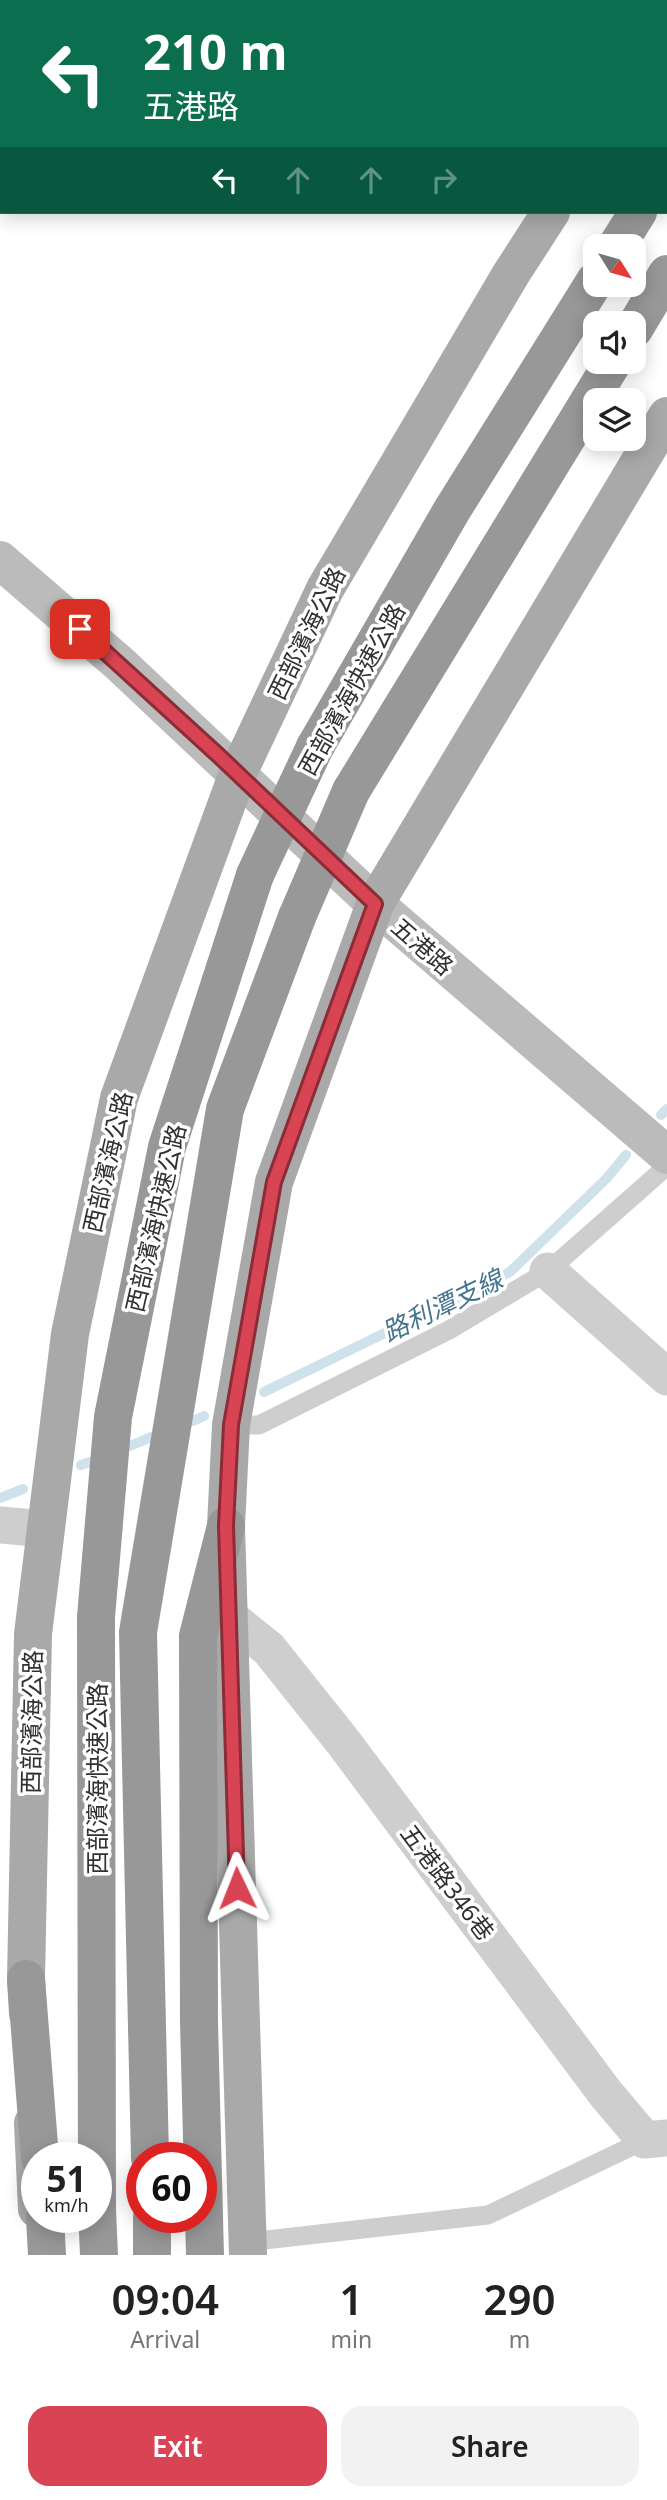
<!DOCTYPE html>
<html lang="en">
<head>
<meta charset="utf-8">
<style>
	:root { --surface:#fff; --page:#f2f2f2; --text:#222; --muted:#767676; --accent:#d84453 }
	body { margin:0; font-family:"Noto Sans","Noto Sans TC",sans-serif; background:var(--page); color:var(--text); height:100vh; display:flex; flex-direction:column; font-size:26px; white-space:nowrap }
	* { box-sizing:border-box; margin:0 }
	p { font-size:23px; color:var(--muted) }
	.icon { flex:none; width:38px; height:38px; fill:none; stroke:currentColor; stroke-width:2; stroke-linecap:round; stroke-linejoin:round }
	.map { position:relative; height:2255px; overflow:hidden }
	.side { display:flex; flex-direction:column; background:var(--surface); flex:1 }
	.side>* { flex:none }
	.banner { position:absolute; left:0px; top:0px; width:668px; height:214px; box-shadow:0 4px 18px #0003; background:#0b6e4f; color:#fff; overflow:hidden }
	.needle { width:46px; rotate:127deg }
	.buttons { position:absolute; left:583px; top:234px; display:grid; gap:14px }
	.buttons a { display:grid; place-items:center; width:63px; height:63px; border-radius:14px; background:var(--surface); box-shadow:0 4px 18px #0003; font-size:35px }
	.speed { position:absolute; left:21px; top:2142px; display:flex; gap:14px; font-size:35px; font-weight:700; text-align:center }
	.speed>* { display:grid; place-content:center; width:91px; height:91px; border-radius:50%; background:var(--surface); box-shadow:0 4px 18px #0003; line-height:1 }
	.speed small { font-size:18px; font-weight:400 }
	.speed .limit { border:10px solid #d22; background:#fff; color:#111 }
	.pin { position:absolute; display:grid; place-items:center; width:60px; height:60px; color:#fff; margin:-30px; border-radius:14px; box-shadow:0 4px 10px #0006 }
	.me { position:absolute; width:77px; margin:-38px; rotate:358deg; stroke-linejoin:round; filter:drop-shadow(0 0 5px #0008) }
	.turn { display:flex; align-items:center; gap:24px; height:147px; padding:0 28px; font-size:32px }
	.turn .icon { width:91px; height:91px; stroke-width:2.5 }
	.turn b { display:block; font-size:49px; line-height:60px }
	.lanes { display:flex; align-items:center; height:66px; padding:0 28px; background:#0003; justify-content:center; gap:35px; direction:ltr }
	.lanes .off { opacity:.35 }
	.eta { display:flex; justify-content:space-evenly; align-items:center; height:119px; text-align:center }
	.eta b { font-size:42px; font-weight:600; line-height:49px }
	.button { display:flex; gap:14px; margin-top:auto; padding:14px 28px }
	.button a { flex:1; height:80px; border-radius:21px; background:var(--accent); color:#fff; font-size:28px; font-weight:600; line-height:80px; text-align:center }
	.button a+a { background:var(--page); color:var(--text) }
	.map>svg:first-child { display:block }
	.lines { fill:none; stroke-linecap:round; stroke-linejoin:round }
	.stream { stroke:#cfe1eb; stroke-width:10 }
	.lane { stroke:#cecece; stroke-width:19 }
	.street { stroke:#cecece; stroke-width:37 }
	.secondary { stroke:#bbb; stroke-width:38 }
	.primary { stroke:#a9a9a9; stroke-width:38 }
	.highway { stroke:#989898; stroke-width:38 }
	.highway-bridge { stroke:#989898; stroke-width:38 }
	.route-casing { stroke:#8c2c36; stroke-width:18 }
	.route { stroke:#d84453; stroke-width:12 }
	.labels { text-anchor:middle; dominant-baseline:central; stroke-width:7; stroke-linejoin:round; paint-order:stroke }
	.street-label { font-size:24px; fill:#313131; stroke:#fff }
	.water-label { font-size:26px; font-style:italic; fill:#45748e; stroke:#fff }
</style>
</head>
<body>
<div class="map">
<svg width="667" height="2255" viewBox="0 0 667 2255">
	<rect width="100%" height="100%" fill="#fff"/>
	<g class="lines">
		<path class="stream" d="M661,1115L667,1109
			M264,1392L510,1272L606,1179L626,1155
			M193,1421L204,1416
			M130,1446L151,1437
			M81,1465L90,1462
			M0,1498L23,1489"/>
		<path class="lane" d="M86,2L89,0
			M0,54L2,53
			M231,1425H259L449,1330L548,1271L667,1166
			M247,2242L488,2215L645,2140"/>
		<path class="street" d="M548,1271L667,1377
			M0,1525L46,1529
			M228,1616L269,1649L344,1743L606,2094L645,2140L667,2138"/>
		<path class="secondary" d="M0,560L120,664L375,904L667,1155"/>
		<path class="primary" d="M28,2014L26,1979L33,1634L70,1334L119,1098L238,773L325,589L511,274L551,212
			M33,2123L37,2209
			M248,2255L226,1526L231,1425L274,1182L375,904L667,416"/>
		<path class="highway" d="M616,247L638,212
			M634,329L667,274
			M315,747L452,510L595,281
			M351,791L613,362
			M26,1979L40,2158
			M150,2158L138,1632L225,1109L297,917
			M45,2217L47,2255
			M152,2217V2255
			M99,2255L97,2210L96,1617L113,1417L167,1147L255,875
			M205,2255L199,2022L198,1636L226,1526"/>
		<path class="highway-bridge" d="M255,875L315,747
			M297,917L351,791"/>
	</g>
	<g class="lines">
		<g class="route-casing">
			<path id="route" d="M80,629L218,755L375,904L274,1182L231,1425L226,1526L237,1888"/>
		</g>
		<use href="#route" class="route"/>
	</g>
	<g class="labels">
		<g class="street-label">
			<text transform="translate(306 633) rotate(-64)">西部濱海公路</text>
			<text transform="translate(351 689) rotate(-61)">西部濱海快速公路</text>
			<text transform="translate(423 946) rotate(41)">五港路</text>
			<text transform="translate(107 1162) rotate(-77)">西部濱海公路</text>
			<text transform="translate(155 1218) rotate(-77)">西部濱海快速公路</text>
			<text transform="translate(31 1722) rotate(-89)">西部濱海公路</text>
			<text transform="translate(96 1779) rotate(-90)">西部濱海快速公路</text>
			<text transform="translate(448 1882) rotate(53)">五港路346巷</text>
		</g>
		<g class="water-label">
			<text transform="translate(442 1305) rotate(-26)">路利潭支線</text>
		</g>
	</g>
</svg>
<div class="buttons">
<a><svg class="needle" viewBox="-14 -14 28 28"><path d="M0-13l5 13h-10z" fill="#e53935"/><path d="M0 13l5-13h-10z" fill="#767676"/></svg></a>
<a><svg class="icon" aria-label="sound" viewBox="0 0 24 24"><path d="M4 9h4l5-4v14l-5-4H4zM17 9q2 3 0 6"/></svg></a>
<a><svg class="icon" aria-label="layers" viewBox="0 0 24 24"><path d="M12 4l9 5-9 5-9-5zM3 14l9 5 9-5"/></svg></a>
</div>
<div class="speed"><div>51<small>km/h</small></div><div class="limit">60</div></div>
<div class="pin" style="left:80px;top:629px;background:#d93025"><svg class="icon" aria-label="arrive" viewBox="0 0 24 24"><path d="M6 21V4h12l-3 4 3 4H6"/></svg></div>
<svg class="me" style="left:237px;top:1888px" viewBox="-20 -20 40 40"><path d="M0-17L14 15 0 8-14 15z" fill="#d84453" stroke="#fff" stroke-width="4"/></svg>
<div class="banner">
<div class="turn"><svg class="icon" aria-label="left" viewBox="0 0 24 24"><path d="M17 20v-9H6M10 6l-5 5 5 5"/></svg><div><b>210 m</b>五港路</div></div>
<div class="lanes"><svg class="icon" aria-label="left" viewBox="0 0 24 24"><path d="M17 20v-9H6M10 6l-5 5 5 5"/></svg><svg class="icon off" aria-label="ahead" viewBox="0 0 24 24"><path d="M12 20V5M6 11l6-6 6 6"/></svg><svg class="icon off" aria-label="ahead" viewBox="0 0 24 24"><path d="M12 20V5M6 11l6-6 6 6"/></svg><svg class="icon off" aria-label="right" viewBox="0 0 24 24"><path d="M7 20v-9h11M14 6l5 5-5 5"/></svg></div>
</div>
</div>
<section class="side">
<div class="eta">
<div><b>09:04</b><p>Arrival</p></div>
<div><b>1</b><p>min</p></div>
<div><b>290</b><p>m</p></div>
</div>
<div class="button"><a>Exit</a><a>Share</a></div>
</section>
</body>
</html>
